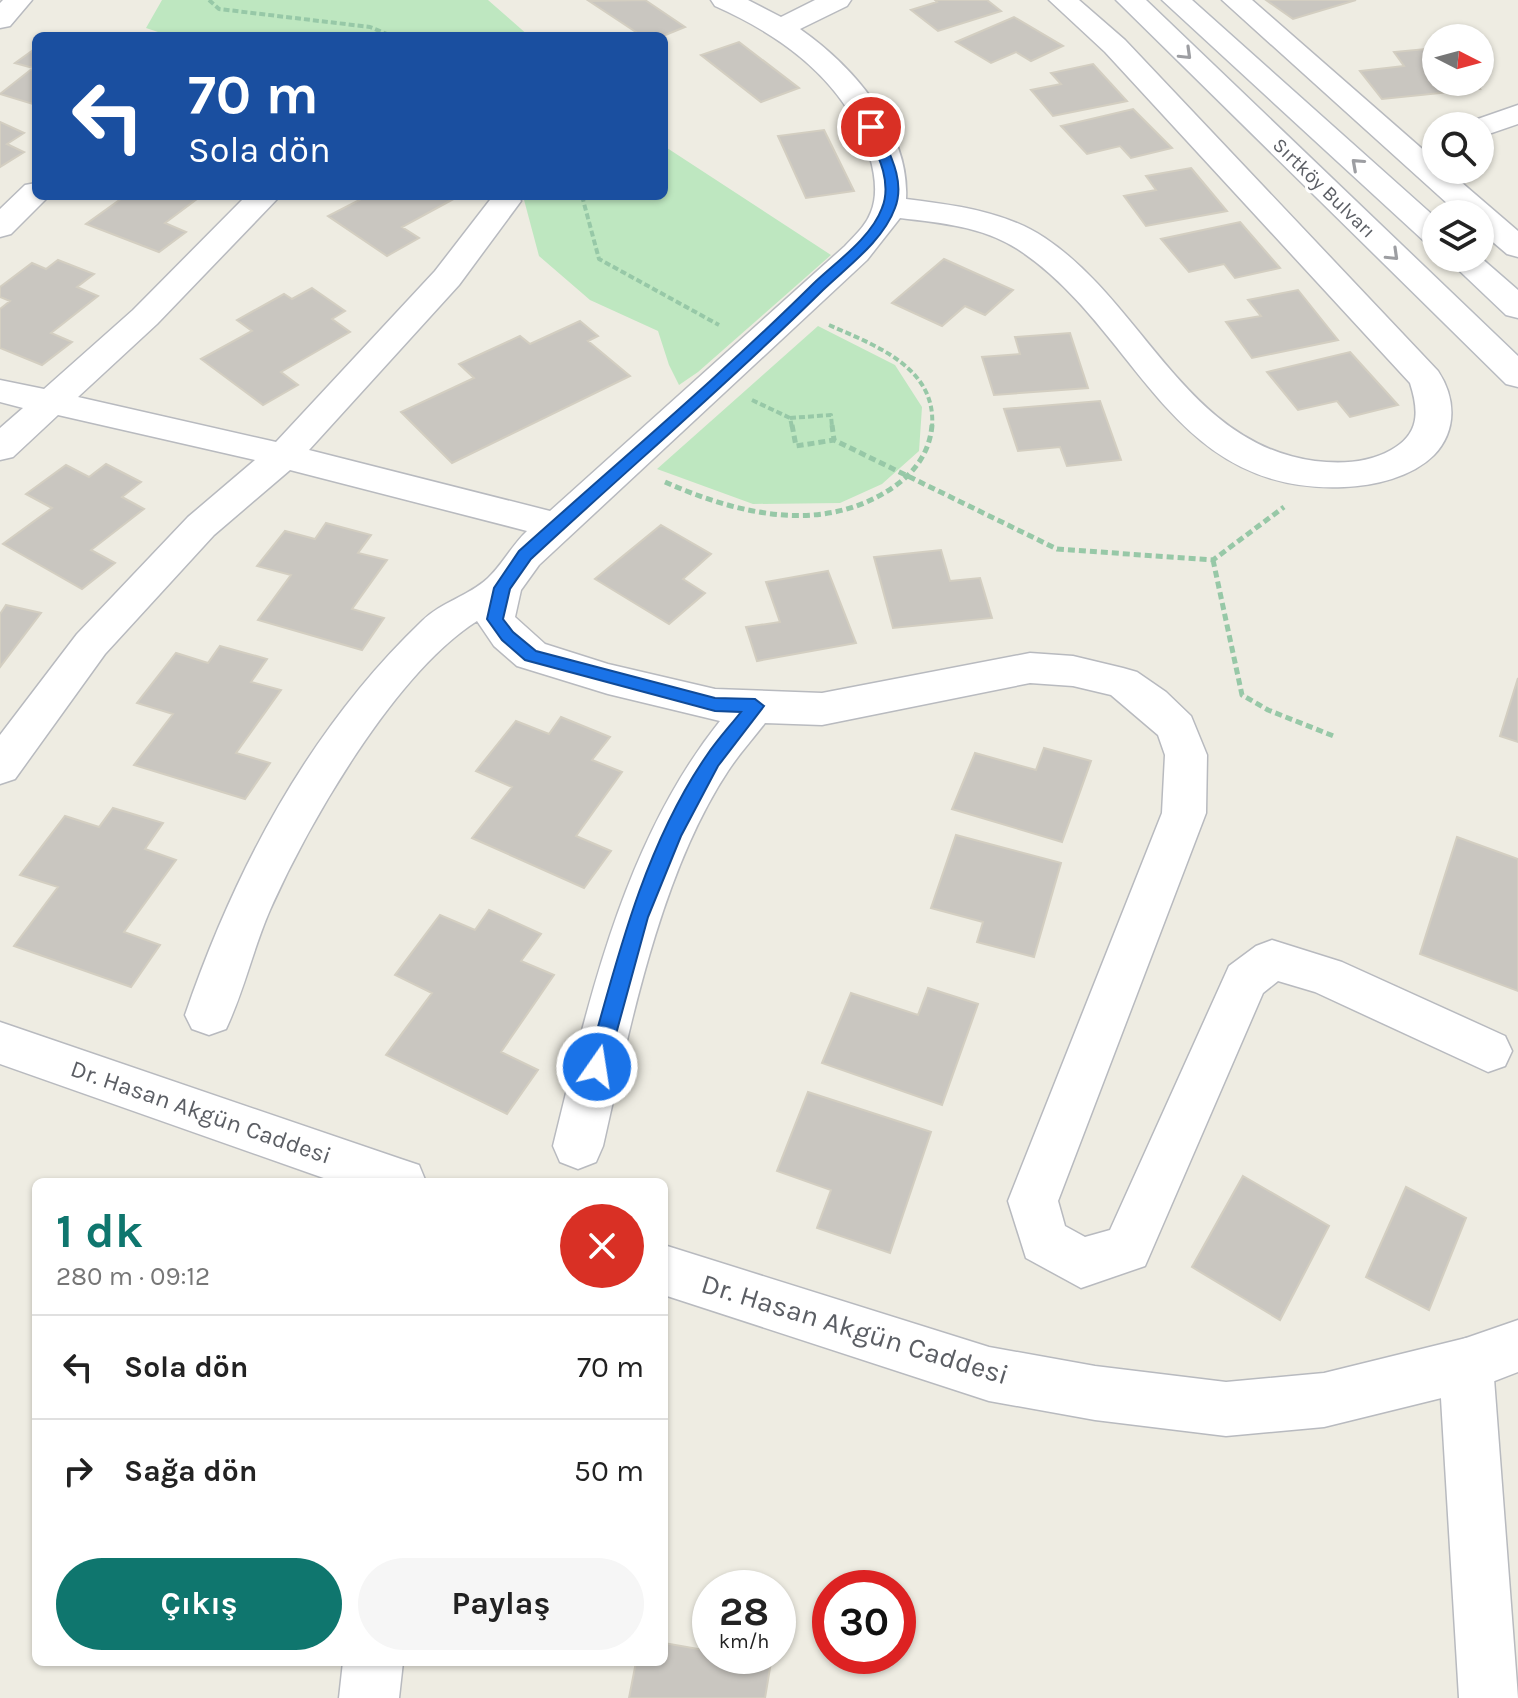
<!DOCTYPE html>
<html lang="tr">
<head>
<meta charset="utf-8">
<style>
	:root { --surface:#fff; --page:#f6f6f6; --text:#222; --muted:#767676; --line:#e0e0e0; --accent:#0f766e }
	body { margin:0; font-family:Karla,sans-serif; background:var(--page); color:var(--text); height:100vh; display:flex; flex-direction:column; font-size:30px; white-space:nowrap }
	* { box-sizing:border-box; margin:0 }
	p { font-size:26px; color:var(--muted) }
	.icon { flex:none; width:44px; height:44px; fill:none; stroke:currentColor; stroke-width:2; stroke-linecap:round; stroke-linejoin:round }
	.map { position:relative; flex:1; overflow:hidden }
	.side { position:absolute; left:32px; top:1178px; width:636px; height:488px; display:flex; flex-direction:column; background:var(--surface); border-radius:12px; box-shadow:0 2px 6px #0004 }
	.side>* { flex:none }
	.top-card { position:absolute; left:32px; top:32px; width:636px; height:168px; border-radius:12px; box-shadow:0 2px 6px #0004; background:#1a4fa0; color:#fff; overflow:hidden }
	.needle { width:52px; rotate:96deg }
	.tools { position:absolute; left:1422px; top:24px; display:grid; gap:16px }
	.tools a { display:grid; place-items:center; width:72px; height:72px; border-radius:50%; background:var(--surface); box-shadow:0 2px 6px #0004; font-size:40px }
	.speed { position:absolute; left:692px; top:1570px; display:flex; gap:16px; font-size:40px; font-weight:700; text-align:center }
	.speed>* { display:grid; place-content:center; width:104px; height:104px; border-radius:50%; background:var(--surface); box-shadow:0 2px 6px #0004; line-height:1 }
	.speed small { font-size:20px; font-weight:400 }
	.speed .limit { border:12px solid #d22; background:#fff; color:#111 }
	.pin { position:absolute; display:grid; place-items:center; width:68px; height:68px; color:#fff; margin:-34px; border:4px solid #fff; border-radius:50%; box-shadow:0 2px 8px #0007 }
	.me { position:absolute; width:88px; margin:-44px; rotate:13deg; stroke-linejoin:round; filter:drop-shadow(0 0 6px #0008) }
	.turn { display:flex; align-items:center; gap:28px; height:168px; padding:0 24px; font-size:36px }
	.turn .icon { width:104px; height:104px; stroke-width:2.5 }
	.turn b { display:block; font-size:56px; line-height:68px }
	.round { display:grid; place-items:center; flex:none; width:84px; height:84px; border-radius:42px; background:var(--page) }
	.overview { display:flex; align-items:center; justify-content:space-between; height:136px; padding:0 24px }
	h1 { font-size:48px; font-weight:700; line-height:60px; color:var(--accent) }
	.cta { display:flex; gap:16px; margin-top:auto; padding:16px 24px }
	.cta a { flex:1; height:92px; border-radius:48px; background:var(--accent); color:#fff; font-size:32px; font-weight:700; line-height:92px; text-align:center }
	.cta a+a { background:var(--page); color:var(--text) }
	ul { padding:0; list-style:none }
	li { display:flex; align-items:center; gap:24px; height:104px; padding:0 24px; border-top:2px solid var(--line) }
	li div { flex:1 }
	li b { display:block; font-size:30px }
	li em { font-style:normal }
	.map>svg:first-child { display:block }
	.green { fill:#bee7c0 }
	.building { fill:#c9c6c0; stroke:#d3cec1; stroke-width:2 }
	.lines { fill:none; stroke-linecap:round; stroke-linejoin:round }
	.minor-casing { stroke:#b8babf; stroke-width:3 }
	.tertiary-casing { stroke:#b8babf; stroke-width:3 }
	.secondary-casing { stroke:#b8bbc1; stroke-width:3 }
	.path-far1 { stroke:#97c8a7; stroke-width:4; stroke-dasharray:6 3; stroke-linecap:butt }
	.path { stroke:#97c8a7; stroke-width:5; stroke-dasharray:7 4; stroke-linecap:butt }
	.minor { fill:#fff; fill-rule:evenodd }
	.tertiary { fill:#fff; fill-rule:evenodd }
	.secondary { fill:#fff; fill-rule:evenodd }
	.oneway { stroke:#9d9ea2 }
	.route { fill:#1a73e8; stroke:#114b97; stroke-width:2 }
	.labels { text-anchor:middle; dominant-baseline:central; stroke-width:6; stroke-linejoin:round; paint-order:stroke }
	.far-street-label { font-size:20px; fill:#5b5e64; stroke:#fff }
	.street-label { font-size:24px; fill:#5b5e64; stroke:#fff }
	.near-street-label { font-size:28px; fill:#5b5e64; stroke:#fff }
</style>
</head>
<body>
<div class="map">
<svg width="1518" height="1698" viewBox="0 0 1518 1698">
	<rect width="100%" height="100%" fill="#eeece2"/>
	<path class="green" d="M162,0H488L529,36H170L146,28Z
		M664,146L831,255L698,372L679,385L669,365L658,331L590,300L539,256L523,196H664Z
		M818,326L895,365L922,407L919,451L882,484L840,503L753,504L657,469Z"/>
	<path class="building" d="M645,0L685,27L663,36H642L589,1Z
		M935,0H987L1001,11L938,31L911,10L937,2Z
		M1266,0H1356L1293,19Z
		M1014,17L1063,46L1031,61L1016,52L991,63L956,42Z
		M739,42L799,88L761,102L701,55Z
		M36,48V105L0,94L33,68L15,63Z
		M1436,48V82H1474L1480,89L1382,99L1360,71L1404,66L1394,52Z
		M1093,64L1127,101L1053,116L1031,90L1061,84L1051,73Z
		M1133,109L1172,148L1131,158L1120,146L1087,154L1061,126Z
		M0,122L24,133L7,144L24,152L0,167Z
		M824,130L854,191L806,198L778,136Z
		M1191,168L1227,211L1146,226L1124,196L1156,190L1146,176Z
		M125,196H201L165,223L186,232L159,252L86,224Z
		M367,196H459L402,227L419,238L387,256L328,216Z
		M1240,222L1280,268L1235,278L1224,264L1189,272L1161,239Z
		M944,259L1013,290L985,315L965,306L942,326L892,303Z
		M58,260L94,274L77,287L98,296L51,333L72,342L42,365L0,348V309L10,301L0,297V287L32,263L46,269Z
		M312,288L345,311L332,319L350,332L281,372L298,385L263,405L201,359L252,331L237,320L284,294L292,299Z
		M1298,290L1338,340L1252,358L1226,322L1261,316L1248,300Z
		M580,321L598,336L588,341L630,376L452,463L401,412L474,378L459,364L520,336L530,344Z
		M1070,333L1088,388L994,395L982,357L1020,354L1015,337Z
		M1350,352L1398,405L1350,417L1337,401L1298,410L1267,372Z
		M1100,401L1121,460L1067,466L1060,447L1018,451L1004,409Z
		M106,464L141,482L122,497L144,509L91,550L115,563L82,589L3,544L52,508L26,494L66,465L89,477Z
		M326,523L371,535L358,553L387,560L352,609L384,618L362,650L258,620L291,575L257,566L285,531L315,539Z
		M661,525L711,554L683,579L705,593L669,624L595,579Z
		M941,550L950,581L980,578L992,618L893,628L874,557Z
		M828,571L856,643L757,661L746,627L780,622L766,582Z
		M6,605L41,613L0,667V614Z
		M220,646L267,659L251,682L281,690L236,753L270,763L245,799L134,765L173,714L137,703L176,653L208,663Z
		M1518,678V742L1500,736Z
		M561,717L610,737L592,760L622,772L576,836L611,851L584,888L472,838L512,787L476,771L516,721L549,734Z
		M1044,748L1091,761L1062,842L952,809L975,753L1036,770Z
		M113,808L163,823L145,849L176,860L124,932L160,945L131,987L14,946L58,887L20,875L65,816L99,827Z
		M956,835L1061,863L1034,957L977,942L983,922L931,908Z
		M1457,837L1518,859V991L1420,954Z
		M489,910L541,934L521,961L554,975L501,1052L538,1070L507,1114L386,1055L432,993L395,975L440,915L475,930Z
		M928,988L978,1004L942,1105L822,1063L851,993L918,1015Z
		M808,1092L931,1132L890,1253L817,1228L831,1190L777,1171Z
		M1243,1176L1329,1226L1280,1320L1192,1267Z
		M1406,1187L1466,1218L1429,1310L1366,1277Z
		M664,1643L710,1651V1656H737L771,1662L765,1698H629L636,1662H664Z"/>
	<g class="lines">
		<g class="minor-casing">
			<path id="minor" d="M3,0H32L10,26L0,28V3Z
				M711,0H748L781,17L815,0H851L847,6L800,29C853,66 910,131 906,199C953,205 1005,211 1045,238C1144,304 1186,444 1315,461C1341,464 1368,463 1391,450C1420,434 1419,411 1410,383L1105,52L1049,0H1079L1125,40L1438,371C1456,398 1457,431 1434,455C1412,477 1374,486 1344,487C1171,495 1139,332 1022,252C986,227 943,223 900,218L867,260L539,565L521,590L515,617L545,644L608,664L715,689L822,693L1030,653L1073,656L1123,668L1137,672L1166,692L1191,716L1207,755L1206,813L1058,1201L1065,1226L1085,1237L1110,1230L1229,966L1256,946L1272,940L1342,962L1505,1036L1512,1051L1505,1066L1488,1072L1315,992L1278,981L1263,993L1145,1266L1081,1288L1026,1258L1008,1201L1162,813L1165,755L1158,735L1111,695L1073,686L1030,683L822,725L765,723C753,739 739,754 728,771C660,874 630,1027 603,1146L596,1162L578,1169L560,1162L553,1146C589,1000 624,841 720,721L608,694L517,666L494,646L477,621C395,673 309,822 270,910C253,949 244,991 226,1029L209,1035L192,1029L185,1015C235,869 309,729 422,621C441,602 469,596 488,578C503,564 512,545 527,531L290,470L214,535L105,654L15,779L0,784V735L77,634L188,517L255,460L58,415L13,457L0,460V428L23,408L0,402V380L44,389L133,310L246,196H280L157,324L78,397L276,442L435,271L493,196H517L521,201L459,285L309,450L550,511L845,246C854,236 866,226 871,212C878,195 875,175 870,157C847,83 783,36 715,6Z
				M1222,0H1252L1436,161V170H1447L1518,231V257L1507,254L1480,231V214H1459Z
				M1518,105V124L1480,137V126H1466L1469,122Z
				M36,183V196H49L11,234L0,237V209L25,185Z
				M1466,1338L1485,1346L1493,1365L1518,1698H1459L1439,1365L1447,1346Z
				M343,1662H403L399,1698H339Z"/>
		</g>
		<g class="tertiary-casing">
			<path id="tertiary" d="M0,1022L401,1159L419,1165L426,1182H335L0,1064Z
				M664,1245L989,1347L1095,1366L1226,1382L1324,1373L1466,1338L1518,1320V1372L1466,1392L1324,1427L1226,1436L1095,1420L989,1401L664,1295Z"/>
		</g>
		<g class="secondary-casing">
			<path id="secondary" d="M1116,0H1146L1518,356V387L1506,384Z
				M1162,0H1192L1436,218V245L1425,242Z
				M1480,257L1518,290V318L1506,315L1446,258Z"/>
		</g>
		<path class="path-far1" d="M209,0L219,9L370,27L392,36
			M582,196L599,259L719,325
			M829,325C874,345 937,367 932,427
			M752,400L790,418L792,427
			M790,418L831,415L832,427"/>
		<path class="path" d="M792,425L796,446L834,440L1057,549L1213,560L1284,507
			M832,425L834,440
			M665,482C737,514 824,536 895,486C916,471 930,451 932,425
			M1213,560L1242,695L1268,710L1336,737"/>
		<use href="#minor" class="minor"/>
		<use href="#tertiary" class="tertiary"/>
		<use href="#secondary" class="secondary"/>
	</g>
	<defs><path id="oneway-chevron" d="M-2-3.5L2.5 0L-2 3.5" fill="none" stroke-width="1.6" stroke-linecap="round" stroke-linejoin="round" transform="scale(2)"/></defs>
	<g class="oneway">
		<use href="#oneway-chevron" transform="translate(1186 54) rotate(44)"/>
		<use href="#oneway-chevron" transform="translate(1357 164) rotate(-138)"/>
		<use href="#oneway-chevron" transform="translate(1393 255) rotate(44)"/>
	</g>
	<path class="route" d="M871,123L878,127C888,151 906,180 895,208C883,241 848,266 823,290C729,383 628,469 531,559L510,589L503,619L513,632L536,651L715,698L755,699L764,706L718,766L681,836L648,917L607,1067L604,1073L597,1076L590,1073L587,1067C616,962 644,846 707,755C717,740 730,726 741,712L715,711L525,660L502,640L487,619L494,588L519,551C618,462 719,377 813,284C836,262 871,238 882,208C893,181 876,151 865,127Z"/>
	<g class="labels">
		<g class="far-street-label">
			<text transform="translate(1324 188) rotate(44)">Sırtköy Bulvarı</text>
		</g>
		<g class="street-label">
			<text transform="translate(201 1112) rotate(19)">Dr. Hasan Akgün Caddesi</text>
		</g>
		<g class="near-street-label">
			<text transform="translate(855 1329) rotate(17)">Dr. Hasan Akgün Caddesi</text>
		</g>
	</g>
</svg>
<div class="tools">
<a><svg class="needle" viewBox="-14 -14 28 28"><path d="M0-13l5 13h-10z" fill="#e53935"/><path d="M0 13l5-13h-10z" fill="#767676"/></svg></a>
<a><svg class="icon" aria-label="search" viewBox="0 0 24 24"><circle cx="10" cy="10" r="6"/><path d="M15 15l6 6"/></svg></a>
<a><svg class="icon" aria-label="layers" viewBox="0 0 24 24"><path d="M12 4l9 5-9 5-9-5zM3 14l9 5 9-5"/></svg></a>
</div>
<div class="speed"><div>28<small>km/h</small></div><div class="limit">30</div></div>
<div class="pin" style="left:871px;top:127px;background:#d93025"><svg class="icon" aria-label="arrive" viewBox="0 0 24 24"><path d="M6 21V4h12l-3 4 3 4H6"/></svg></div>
<svg class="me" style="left:597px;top:1067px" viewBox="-20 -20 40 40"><circle r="17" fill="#1a73e8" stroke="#fff" stroke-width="3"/><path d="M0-11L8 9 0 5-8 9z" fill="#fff"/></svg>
<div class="top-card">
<div class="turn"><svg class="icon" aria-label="left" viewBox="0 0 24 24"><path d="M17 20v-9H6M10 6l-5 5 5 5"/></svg><div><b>70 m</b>Sola dön</div></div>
</div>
<section class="side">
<div class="overview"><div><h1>1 dk</h1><p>280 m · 09:12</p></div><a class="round" style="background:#d93025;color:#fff"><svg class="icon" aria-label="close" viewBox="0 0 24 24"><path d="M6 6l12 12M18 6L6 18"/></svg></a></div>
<ul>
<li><svg class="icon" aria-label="left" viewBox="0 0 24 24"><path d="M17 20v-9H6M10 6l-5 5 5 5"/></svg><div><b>Sola dön</b></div><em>70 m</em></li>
<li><svg class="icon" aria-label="right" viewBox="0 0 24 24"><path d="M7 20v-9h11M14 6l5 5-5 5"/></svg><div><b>Sağa dön</b></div><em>50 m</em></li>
</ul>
<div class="cta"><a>Çıkış</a><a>Paylaş</a></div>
</section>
</div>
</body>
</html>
